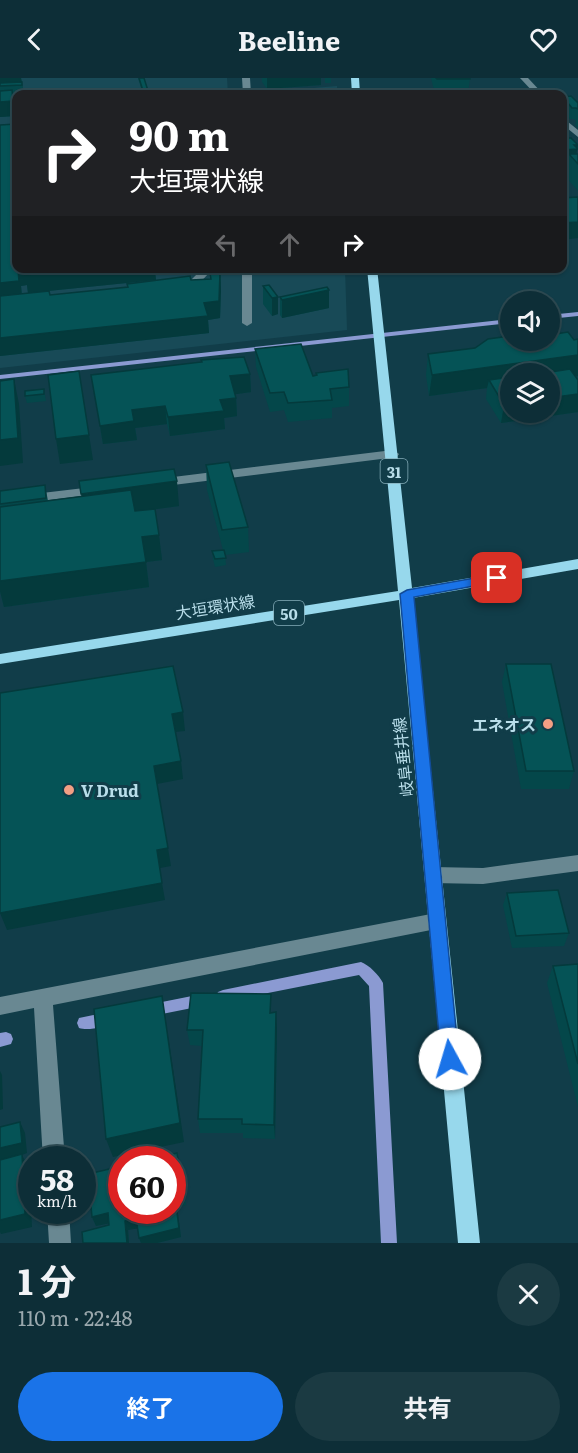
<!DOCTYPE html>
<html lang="ja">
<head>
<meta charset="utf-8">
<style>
	:root { --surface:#0d2e37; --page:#1b3a42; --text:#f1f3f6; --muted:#9aa8ad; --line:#2d4a52; --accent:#1a73e8 }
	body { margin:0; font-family:Literata,"Noto Sans JP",serif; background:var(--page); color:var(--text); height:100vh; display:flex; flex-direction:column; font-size:22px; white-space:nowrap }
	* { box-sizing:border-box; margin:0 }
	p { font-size:20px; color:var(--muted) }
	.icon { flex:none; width:33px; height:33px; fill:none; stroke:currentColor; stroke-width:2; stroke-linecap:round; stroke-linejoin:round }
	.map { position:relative; height:1165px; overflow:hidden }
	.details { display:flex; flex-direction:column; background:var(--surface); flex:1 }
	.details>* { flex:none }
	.banner { position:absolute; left:12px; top:12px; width:555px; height:183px; border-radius:12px; box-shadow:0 2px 4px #0004,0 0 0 2px var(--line); background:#202124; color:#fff; overflow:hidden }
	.fabs { position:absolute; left:500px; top:213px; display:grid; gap:12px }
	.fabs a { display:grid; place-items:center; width:60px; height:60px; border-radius:50%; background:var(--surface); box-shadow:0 2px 4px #0004,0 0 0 2px var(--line); font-size:30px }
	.speed { position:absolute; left:18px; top:1068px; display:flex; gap:12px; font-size:30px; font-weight:700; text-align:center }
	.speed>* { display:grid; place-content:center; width:78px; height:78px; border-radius:50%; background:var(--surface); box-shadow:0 2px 4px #0004,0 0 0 2px var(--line); line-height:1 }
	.speed small { font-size:15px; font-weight:400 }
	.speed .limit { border:9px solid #d22; background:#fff; color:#111 }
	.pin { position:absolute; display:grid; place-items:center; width:51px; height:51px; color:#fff; margin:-26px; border-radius:12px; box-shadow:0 3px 9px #0006 }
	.me { position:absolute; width:66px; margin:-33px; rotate:354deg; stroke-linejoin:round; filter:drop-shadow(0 0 4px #0008) }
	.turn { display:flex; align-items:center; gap:21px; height:126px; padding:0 18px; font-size:27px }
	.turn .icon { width:78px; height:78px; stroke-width:2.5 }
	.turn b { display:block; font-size:42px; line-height:51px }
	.lanes { display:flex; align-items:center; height:57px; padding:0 18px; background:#0003; justify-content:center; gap:30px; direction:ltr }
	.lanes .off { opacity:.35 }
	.round { display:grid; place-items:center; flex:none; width:63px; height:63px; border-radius:32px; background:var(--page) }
	.summary { display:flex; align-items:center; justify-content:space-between; height:102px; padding:0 18px }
	h1 { font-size:36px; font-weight:700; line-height:45px }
	.cta { display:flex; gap:12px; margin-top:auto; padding:12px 18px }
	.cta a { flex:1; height:69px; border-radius:36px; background:var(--accent); color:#fff; font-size:24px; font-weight:700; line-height:69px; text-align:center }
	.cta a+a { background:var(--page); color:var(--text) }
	header { display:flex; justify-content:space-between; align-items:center; height:78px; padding:0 18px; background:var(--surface); font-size:27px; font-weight:700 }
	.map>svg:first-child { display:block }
	.built { fill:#184a57 }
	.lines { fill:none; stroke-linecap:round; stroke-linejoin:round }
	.stream { fill:#8b9ad2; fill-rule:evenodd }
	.minor { fill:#698892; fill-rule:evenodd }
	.major { fill:#97d8ec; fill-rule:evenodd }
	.wall { fill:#04474a }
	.shaded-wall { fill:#043a3c }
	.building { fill:#055356; stroke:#043a3c; stroke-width:1.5 }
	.route { fill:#1a73e8; stroke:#114b97; stroke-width:1.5 }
	.poi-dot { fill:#f39f84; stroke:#113d49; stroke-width:2 }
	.labels { text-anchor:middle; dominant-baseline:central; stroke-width:6; stroke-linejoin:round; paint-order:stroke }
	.shield { fill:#113d49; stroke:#87aeba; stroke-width:1.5 }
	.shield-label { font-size:15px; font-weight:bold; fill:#b9deea }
	.street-label { font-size:16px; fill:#b9deea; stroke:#113d49 }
	.poi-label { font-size:16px; font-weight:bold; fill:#b9deea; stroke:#113d49; text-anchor:end }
</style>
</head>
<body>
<header><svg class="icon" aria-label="back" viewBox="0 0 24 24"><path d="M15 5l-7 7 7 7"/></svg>Beeline<svg class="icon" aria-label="heart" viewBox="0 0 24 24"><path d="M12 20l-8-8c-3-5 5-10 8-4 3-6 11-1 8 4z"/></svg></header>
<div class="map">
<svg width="578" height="1165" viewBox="0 0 578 1165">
	<rect width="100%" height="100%" fill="#113d49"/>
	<path class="built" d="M0,0H227L228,16H16V190L345,191L347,252L0,290Z
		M337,8V16H241Z"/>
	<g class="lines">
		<path class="stream" d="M578,234V238L549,241V237Z
			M510,241V245L0,301V297Z
			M361,884C369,887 379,897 383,905L397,1165H381L369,908L359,897L223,924L218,922L216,918L218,914L223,912Z
			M202,916L207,917L209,922L207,927L152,938L147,937L145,932L147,927Z
			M108,934L113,936L115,941L113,946C104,949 88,953 79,950L77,945L79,940Z
			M6,954L11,956L13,961L11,966L0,969V955Z"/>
		<path class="minor" d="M242,0H250L251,16H243Z
			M520,0H528L543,16H535Z
			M562,39L578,52V59L562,46Z
			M199,190H209V195L194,211L177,212V208L187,206L199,194Z
			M242,190H252V245L247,248L242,245Z
			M393,372L399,376L397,379L157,409L151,405L157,401Z
			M101,408L107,412L106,415L0,428V420Z
			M578,777V793L483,806L433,805L427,802L424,797L427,792L433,789L483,790Z
			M436,835L442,837L445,843L442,849L436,851L53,927L65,1082H43L34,930L0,937V919Z
			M47,1132H69L71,1165H49Z"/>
		<path class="major" d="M351,0H359L360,16H352Z
			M367,190H377L412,510L578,481V491L413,520L480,1165H458L399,522L0,586V576L398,513Z"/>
	</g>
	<path class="wall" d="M0,0H21L24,16H16V22L13,23L15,38L0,39Z
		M138,0H144L149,16H143Z
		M262,0H321V7L267,11L262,4Z
		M325,0H331V5H325Z
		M431,0H470L468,16H435Z
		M563,19L578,24V50L575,47L576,43L574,41H570L562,32Z
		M0,47L175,192L155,194L156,202L28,215L27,207L21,208L22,216L50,217L210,201V195H212L211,190H220L221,212L220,240L208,242L209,255L0,278Z
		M562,60L577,76H578V113L565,98L567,84H562Z
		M263,190H309V193L263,192Z
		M269,207L278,236L272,238L263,226V208Z
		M280,219L329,230L282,240L280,237Z
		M578,261V298H575L578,299V334L501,345L486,321L487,310L429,318L426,297L428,276Z
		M255,271L313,298L316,297V295L349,309V328L332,330V340L288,344L284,332L270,334L256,289Z
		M201,282L250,296L251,314L235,316L236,320L237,338L224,340L225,351L170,358L167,346L135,350L137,362L103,366L91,297L201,284Z
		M44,311L46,323L27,325L25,318Z
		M206,387L248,449L249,474L225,477L226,487L215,489L213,481L212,473L223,472L207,412Z
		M45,407L48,423L179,428L155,431L162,482L146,484L149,509L4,529L0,513V413Z
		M506,586L574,693L569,711H521L502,604Z
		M507,815L569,855L564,868L512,870L503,827Z
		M578,886V1029L547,905L553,888Z
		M271,935L277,950L275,1061L243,1060V1055H200L198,1041L202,968L190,967L187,952Z
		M177,1075L186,1127L177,1129L181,1159L157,1165H141L138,1150L128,1152L129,1165H83L109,1147V1145L96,1148L92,1139Z"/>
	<path class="shaded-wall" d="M0,0H21L24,16L22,7L0,8Z
		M267,0H321V7L267,11Z
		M12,12L15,38L0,39V24Z
		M574,67H578L575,83L569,76L567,84H562V72Z
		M578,144V160L562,162V145Z
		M175,190V192L155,194L156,202L28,215L27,207L21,208L22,221L0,223V205L18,191Z
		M220,194L221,212L220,240L208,242L209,255L0,278V260L204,225Z
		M329,212V230L282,240V222Z
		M278,219V236L272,238V220Z
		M578,277V298L549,302V296H510V307L489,302L487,310L429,318L432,297Z
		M79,293L93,382L60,386L56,361Z
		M250,296L251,314L230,317V298Z
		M14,301L19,326L23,385L0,388V362Z
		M578,316V334L501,345L504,327L510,326V334H549V320Z
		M236,320L237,338L224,340L225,351L170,358L168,339L220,322Z
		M165,328L167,346L135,350L137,362L103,366L100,348L132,332Z
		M177,403L179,428L85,441L81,416Z
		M159,457L162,482L146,484L149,509L4,529L0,513V503L142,459Z
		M183,634L185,653L175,654L172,636Z
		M181,683L183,701L157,706L154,688Z
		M168,770L171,788L160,790L157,772Z
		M162,805L165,822L7,852L0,835Z
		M162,918L184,1064L113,1079L106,1061Z
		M276,934L277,950L275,1061L274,1047Z
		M0,993L2,997L3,1031L0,1032Z
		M20,1044L25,1055L27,1075L22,1077L29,1090L32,1149L1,1156L0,1154V1070Z
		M175,1119L177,1129L181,1159L157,1165H141L139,1160Z
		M108,1135L111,1145L96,1148L92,1139Z
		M136,1140L140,1150L128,1152L129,1165H127L125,1143Z"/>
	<path class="building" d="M139,0H144L149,16H144Z
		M436,0H470V1H437Z
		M22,4V7L0,8V5Z
		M12,12L13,23L0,24V13Z
		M571,18L577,24H578V31L576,30H572L563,19Z
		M16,46V190H20L18,191L19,203L0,205V47Z
		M562,60H571L578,67H574L578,71L562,72Z
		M569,76H578V86Z
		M578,119V144L562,145V120Z
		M24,190H93L25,197Z
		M220,194L219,223L204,225L208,238L0,260V218L49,213L50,217L128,209L127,206L190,198L191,202L211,201L210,195Z
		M269,207L278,219L272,220L263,208Z
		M327,209L329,212L282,222L280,219Z
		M568,254L574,262L578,261V277L432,297L428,276L475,270L488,261L510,258V262H549V257Z
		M301,266L313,298L317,297L316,295L348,291L349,309L330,311L332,322L288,325L284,314L270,315L255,271Z
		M244,279L250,296L230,298L236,320L220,322L224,333L168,339L165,328L132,332L134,343L100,348L91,297L202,284L201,282Z
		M570,291L578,302V316L549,320V296H538Z
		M79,293L89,357L56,361L48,297Z
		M510,299V326L504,327L489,302Z
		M14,301L18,360L0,362V303Z
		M44,311V316L25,318V313Z
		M229,384L248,449L222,452L206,387Z
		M174,391L177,403L81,416L79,403Z
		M45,407L46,420L0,426V413Z
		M131,412L135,433L155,431L159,457L142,459L146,484L0,503V429Z
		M224,472L226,480L215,481L212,473Z
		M506,586H551L574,693H526Z
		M173,588L183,634L172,636L181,683L154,688L168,770L157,772L162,805L0,835V615Z
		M558,812L569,855L516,858L507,815Z
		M578,886V986L553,888Z
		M191,915L271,916L270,935L276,934L274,1047L242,1046V1041H198L203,952H187Z
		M162,918L180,1045L106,1061L94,931Z
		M20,1044L22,1065L0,1070V1049Z
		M177,1075L184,1117L175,1119L179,1150L139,1160L136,1140L125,1143L127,1165H83L82,1154L109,1147L108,1135L92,1139L88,1096L122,1088V1132H172V1082H150Z
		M22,1076L25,1136L0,1142V1082Z"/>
	<path class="route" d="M497,496L503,500L501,503L414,519L459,981L456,987L450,990L444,987L441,981L400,516L407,512Z"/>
	<g class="poi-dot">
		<circle cx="548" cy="646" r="6"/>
		<circle cx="69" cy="712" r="6"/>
	</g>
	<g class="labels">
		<g class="shield">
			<rect x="380.5" y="381" width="27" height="24" rx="4.5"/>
			<rect x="274" y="523" width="30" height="24" rx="4.5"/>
		</g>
		<g class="shield-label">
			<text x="394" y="393">31</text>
			<text x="289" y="535">50</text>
		</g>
		<g class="street-label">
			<text transform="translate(215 528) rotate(-9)">大垣環状線</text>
			<text transform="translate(402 679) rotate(-96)">岐阜垂井線</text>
		</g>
		<g class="poi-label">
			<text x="536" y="646">エネオス</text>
			<text x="81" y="712" text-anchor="start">V Drud</text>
		</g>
	</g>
</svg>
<div class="fabs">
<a><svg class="icon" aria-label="sound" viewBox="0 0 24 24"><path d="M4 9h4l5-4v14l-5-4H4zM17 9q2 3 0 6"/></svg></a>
<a><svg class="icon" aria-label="layers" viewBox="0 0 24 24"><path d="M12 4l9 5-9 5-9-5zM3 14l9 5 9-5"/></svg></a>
</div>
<div class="speed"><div>58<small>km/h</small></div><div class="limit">60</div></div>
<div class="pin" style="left:497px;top:500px;background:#d93025"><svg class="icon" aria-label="arrive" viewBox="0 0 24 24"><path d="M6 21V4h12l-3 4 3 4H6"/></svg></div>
<svg class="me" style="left:450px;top:981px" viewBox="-20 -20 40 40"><circle r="19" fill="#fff"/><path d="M0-13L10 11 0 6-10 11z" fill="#1a73e8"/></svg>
<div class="banner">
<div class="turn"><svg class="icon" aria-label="right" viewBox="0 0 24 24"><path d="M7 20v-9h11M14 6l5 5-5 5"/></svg><div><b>90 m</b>大垣環状線</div></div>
<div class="lanes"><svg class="icon off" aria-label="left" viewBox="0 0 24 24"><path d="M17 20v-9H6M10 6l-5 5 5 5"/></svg><svg class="icon off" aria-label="ahead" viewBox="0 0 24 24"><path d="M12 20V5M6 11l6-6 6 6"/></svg><svg class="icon" aria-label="right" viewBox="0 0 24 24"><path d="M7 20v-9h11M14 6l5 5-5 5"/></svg></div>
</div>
</div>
<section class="details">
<div class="summary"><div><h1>1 分</h1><p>110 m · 22:48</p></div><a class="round"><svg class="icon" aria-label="close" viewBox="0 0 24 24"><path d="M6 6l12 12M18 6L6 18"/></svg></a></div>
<div class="cta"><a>終了</a><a>共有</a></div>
</section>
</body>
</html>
